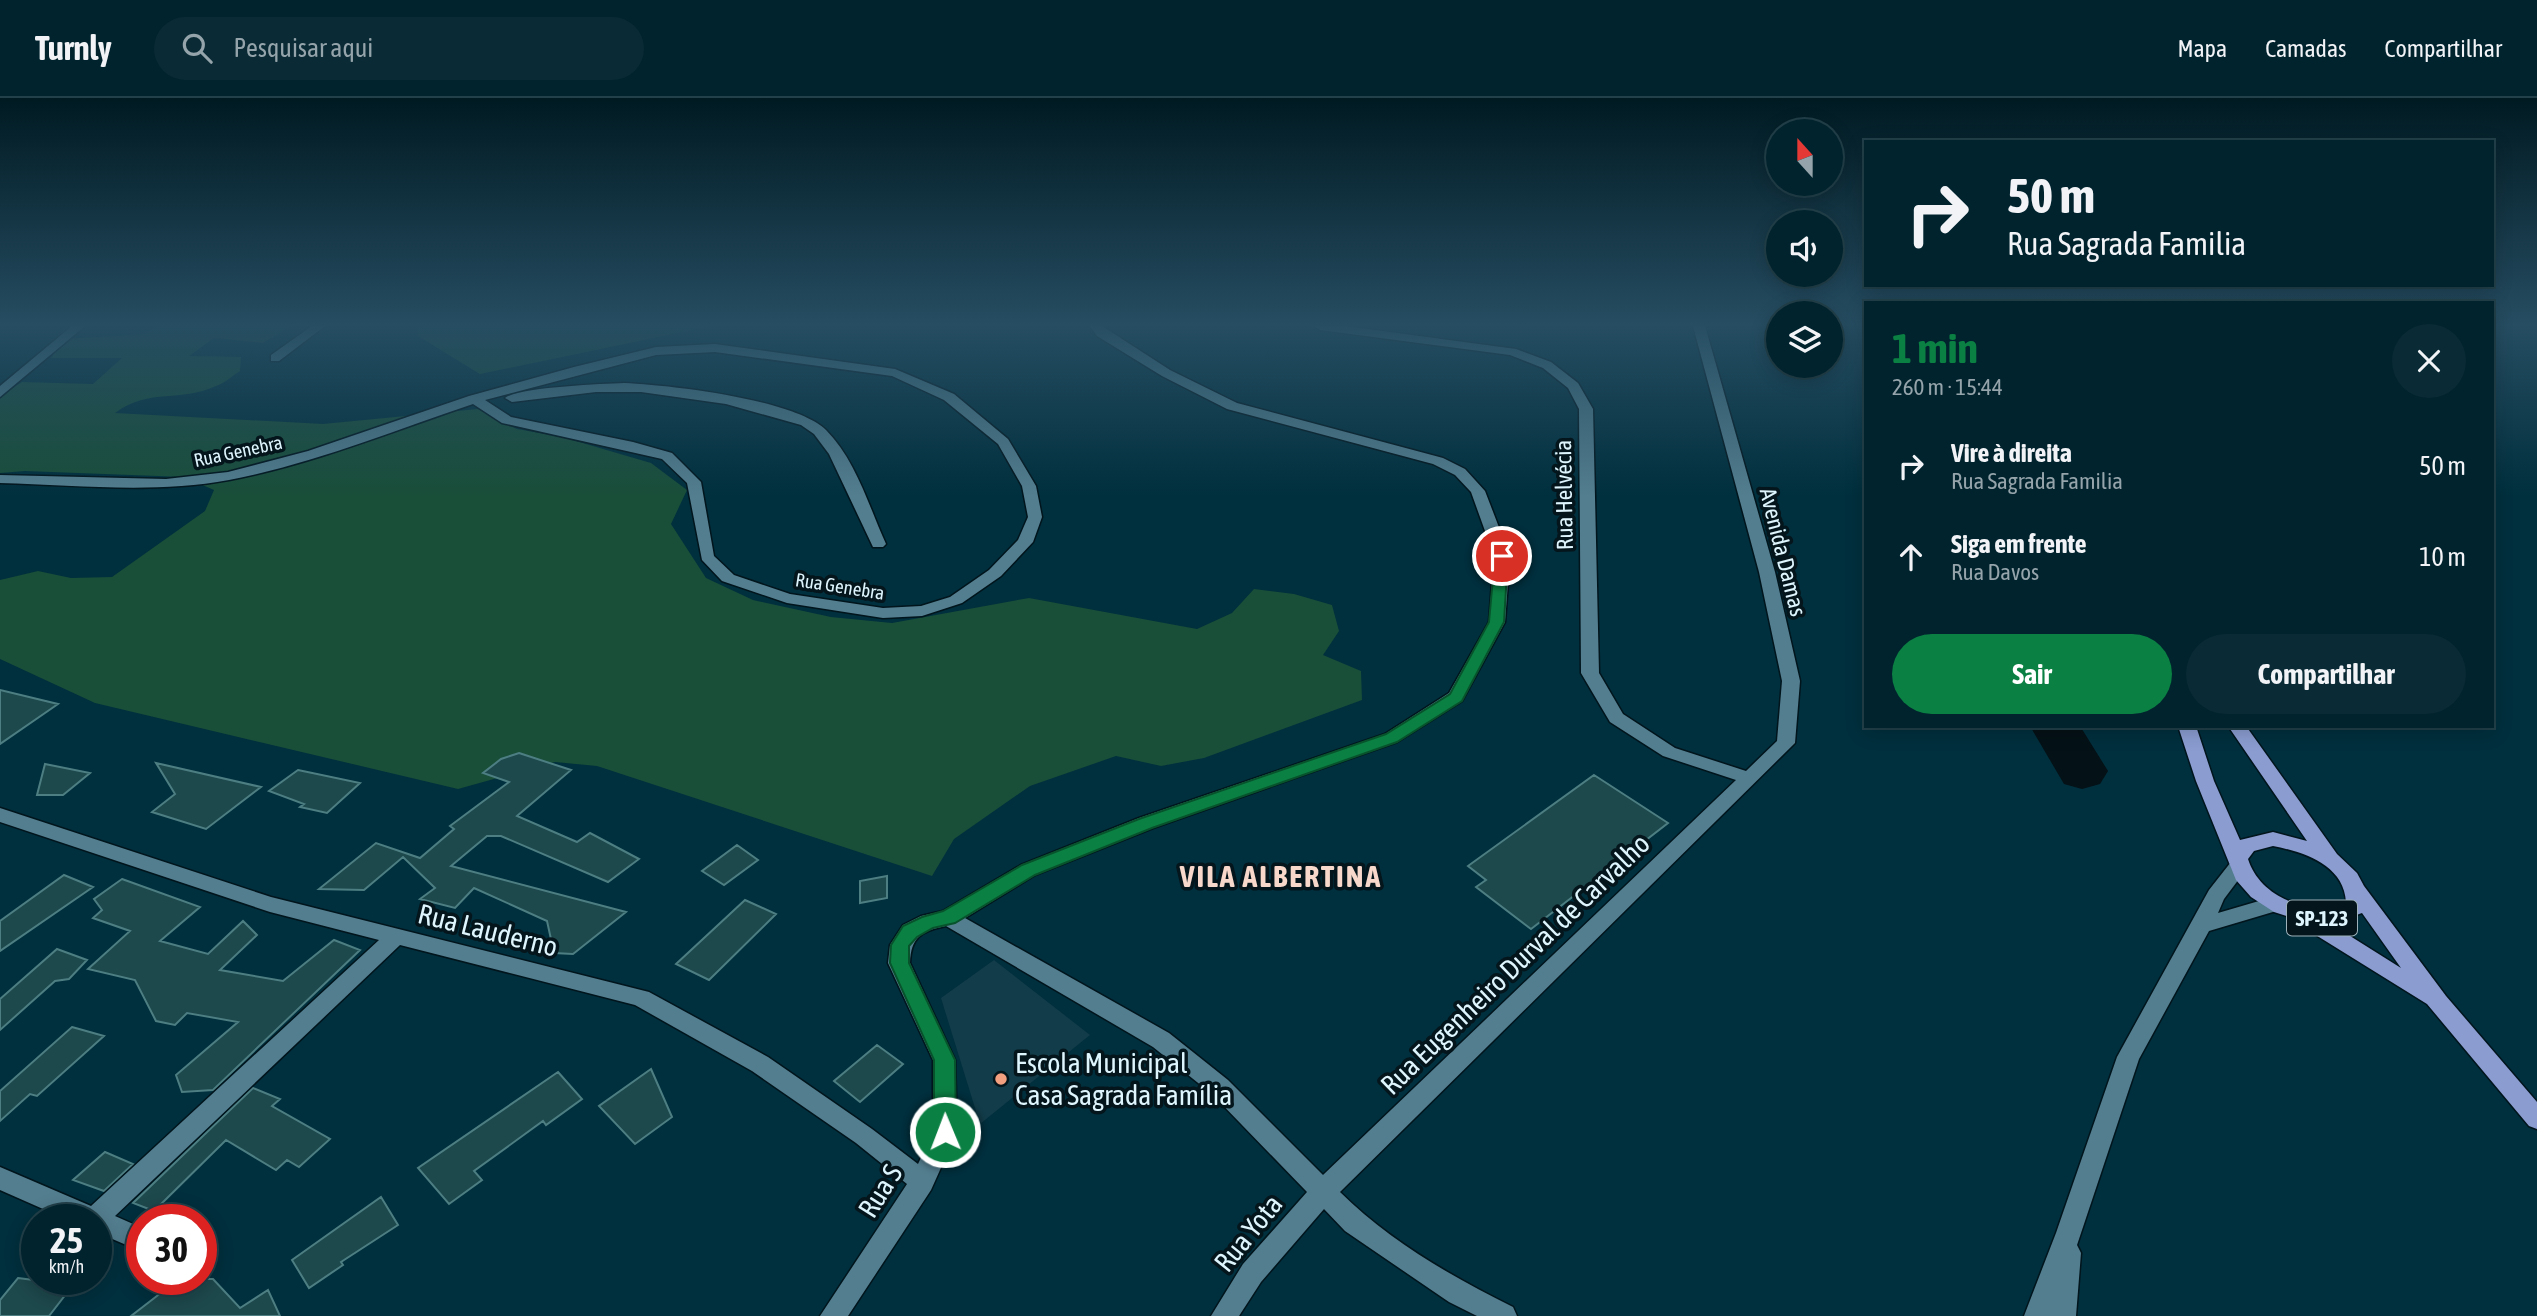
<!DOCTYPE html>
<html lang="pt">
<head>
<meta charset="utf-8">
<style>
	:root { --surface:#00232e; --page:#0a2b36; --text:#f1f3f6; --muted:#95a4aa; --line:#22404a; --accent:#0b8043 }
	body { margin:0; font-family:"Asap Condensed",sans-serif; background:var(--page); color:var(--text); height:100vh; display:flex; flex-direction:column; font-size:26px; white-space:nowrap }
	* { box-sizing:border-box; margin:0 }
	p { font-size:23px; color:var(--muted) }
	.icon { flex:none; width:38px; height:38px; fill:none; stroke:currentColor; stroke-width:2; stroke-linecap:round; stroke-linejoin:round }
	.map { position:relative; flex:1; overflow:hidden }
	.details { position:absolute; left:1864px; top:203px; width:630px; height:427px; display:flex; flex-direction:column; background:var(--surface); border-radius:0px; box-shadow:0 4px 18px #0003,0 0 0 2px var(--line) }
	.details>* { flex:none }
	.guide { position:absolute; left:1864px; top:42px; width:630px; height:147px; border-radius:0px; box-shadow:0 4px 18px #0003,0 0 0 2px var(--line); background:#00232e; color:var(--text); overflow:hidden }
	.needle { width:46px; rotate:339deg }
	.controls { position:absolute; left:1766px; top:21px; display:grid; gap:14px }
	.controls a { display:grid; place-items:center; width:77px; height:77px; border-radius:50%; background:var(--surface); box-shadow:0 4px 18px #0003,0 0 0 2px var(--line); font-size:35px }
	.speed { position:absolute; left:21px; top:1106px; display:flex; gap:14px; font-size:35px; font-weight:700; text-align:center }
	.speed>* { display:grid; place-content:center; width:91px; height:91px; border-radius:50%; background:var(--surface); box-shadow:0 4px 18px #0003,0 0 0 2px var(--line); line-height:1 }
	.speed small { font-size:18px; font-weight:400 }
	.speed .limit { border:10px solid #d22; background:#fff; color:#111 }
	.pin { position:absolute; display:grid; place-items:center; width:60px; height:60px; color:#fff; margin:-30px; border:4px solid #fff; border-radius:50%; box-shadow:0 2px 7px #0007 }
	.me { position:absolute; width:77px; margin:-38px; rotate:359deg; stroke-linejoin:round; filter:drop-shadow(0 0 5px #0008) }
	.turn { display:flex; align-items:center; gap:24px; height:147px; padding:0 28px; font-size:32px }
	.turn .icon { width:91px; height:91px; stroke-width:2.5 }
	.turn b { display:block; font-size:49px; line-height:60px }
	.round { display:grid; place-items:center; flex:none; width:74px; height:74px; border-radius:37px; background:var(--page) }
	.overview { display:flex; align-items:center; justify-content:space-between; height:119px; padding:0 28px }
	h1 { font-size:42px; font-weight:700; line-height:52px; color:var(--accent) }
	.button { display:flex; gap:14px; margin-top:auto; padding:14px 28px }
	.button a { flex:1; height:80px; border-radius:42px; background:var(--accent); color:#fff; font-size:28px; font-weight:700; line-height:80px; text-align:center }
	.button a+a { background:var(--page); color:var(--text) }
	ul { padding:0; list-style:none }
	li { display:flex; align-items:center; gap:21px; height:91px; padding:0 28px }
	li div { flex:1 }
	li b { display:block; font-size:26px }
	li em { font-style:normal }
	header { display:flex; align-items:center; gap:42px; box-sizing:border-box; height:98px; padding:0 35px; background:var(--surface); border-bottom:2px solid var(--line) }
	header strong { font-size:33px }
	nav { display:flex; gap:38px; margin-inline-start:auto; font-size:24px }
	.search { width:490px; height:63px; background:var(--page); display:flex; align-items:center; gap:18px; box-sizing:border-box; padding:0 24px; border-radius:38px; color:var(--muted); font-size:26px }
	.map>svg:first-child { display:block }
	.built { fill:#123c4a }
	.green { fill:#194e39 }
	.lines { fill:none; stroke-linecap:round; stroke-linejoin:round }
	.river { fill:#041116; fill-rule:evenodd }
	.building { fill:#1d484c; stroke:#4c7e82; stroke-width:2 }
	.minor-casing { stroke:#01151d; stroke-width:3 }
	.major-casing { stroke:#01151d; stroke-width:3 }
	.minor { fill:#537e8f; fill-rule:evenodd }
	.major { fill:#8a9cd0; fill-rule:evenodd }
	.route { fill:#0b8043; stroke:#07532c; stroke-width:2 }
	.poi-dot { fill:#f2a07f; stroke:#04151b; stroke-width:2.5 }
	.labels { text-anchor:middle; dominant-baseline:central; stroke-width:7; stroke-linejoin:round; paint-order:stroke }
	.far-street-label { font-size:19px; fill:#def5fe; stroke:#04151b }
	.shield { fill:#04151b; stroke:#9db2ba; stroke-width:2 }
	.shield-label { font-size:21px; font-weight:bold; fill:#def5fe }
	.street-label { font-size:23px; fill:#def5fe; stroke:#04151b }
	.near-street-label { font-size:28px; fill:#def5fe; stroke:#04151b }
	.near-poi-label { font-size:28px; fill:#def5fe; stroke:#04151b; text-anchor:start }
	.district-label { font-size:30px; font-weight:bold; letter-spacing:2px; fill:#f8d8cb; stroke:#04151b }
</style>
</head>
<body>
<header>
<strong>Turnly</strong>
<div class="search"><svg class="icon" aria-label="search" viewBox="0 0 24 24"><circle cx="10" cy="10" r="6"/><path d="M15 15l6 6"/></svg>Pesquisar aqui</div>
<nav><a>Mapa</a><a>Camadas</a><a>Compartilhar</a></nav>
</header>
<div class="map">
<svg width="2537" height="1218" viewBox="0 0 2537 1218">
	<rect width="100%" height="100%" fill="#002f3d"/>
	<path class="built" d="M994,862L1090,937L980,1026L941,900Z"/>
	<path class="green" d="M158,228H291L263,245L214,240L189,258L241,259L240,273C232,278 225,285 216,288C179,305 151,289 115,315L323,326L478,311L517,331L562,339L651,365L687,392L671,426L706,480L753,502L831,519L892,525L1029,500L1197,531L1232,515L1254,491L1294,496L1332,507L1339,533L1323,557L1361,573L1362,602L1204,660L1161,668L1116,658L1030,688L954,741L932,778L597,668L555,664L458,691L95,605L0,561V482L38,473L71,480L112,479L205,413L214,392L184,379L25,373L0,375V298L22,284L93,286L122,260H51L63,241L145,236Z
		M418,228H711L480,276L418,238Z"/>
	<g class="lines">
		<path class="river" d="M2030,628H2080L2108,673L2100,686L2082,691L2064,686Z"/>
	</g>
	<path class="building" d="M0,592L58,606L0,646Z
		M519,655L571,672L517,718L577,744L590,735L639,761L608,784L501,738H487L451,768L626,814L573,856L554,855L547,823L474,790L455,810L420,801L435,790L403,759L364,792L319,791L376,745L420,760L454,731L450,728L509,684L483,675L501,661Z
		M156,665L261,689L206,731L152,714L175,696Z
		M45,666L90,675L63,697H37Z
		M298,672L360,685L327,715L300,709L304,706L269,693Z
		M1594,677L1668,725L1531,831L1476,789L1486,782L1468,768Z
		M737,747L758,762L724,787L702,773Z
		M64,777L93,789L0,853V823Z
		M887,778V800L860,805V783Z
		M122,781L200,809L160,843L208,856L243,823L257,837L220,872L283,883L334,842L360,852L213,992L182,994L176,977L238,924L187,915L175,927L156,923L135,882L88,871L130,833L93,820L102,812L94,801Z
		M745,802L776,816L709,882L676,866Z
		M57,851L87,862L69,881L55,883L0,932V901Z
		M72,929L104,938L37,998L30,996L0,1023V993Z
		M877,947L903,966L860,1004L834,983Z
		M651,971L672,1019L635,1046L599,1008Z
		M558,974L582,1001L546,1027L543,1023L474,1073L482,1082L449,1106L418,1070Z
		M253,990L280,1001L272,1008L330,1041L299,1069L287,1062L276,1072L226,1042L154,1113L133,1105Z
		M105,1054L133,1066L104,1093L73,1082Z
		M381,1099L398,1127L341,1164L343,1167L309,1190L292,1162Z
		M18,1180L73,1187L49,1218H0V1202Z
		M179,1181H213L240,1210L268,1192L280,1218H131Z"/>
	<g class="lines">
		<g class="minor-casing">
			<path id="minor" d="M72,228H85L0,299V288Z
				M312,228H325L279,263H271V257Z
				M1090,228H1102L1170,272L1237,305L1443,360L1465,371L1485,393L1510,458L1505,524L1462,603L1397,644L1153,730L1035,777L965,820L1169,935L1228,982L1323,1077L1736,682L1663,658L1610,624L1581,575L1579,311L1568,290L1543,270L1510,257L1320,232L1314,228H1345L1516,251L1551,264L1578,285L1593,311L1599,575L1623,616L1675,650L1746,673L1777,643L1782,583L1759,474L1693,228H1705L1775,474L1800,583L1795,645L1340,1094C1388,1142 1452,1179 1513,1209L1517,1218H1477L1449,1204L1345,1133L1324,1111L1261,1184L1239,1218H1211L1243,1166L1307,1094L1212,996L1153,949L946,828C921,833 911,839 910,865L955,962L957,1034L931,1092L848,1218H820L907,1086L856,1045L752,973L635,907L400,847L115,1118L140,1129V1145L131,1149L96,1134V1122H68L0,1092V1069L91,1108L379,842L270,814L0,724V710L271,799L649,894L768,959L872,1031L918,1066L933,1034V962L888,865L890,847L903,827L921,818L943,813L1021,767L1139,720L1385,636L1449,595L1489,524L1494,458L1471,394L1455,377L1433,366L1227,311L1162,278L1097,238Z
				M715,246L895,271L954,296L1008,341L1036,388L1042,419L1033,444L1001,478L962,505L922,518L883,520L787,505L722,483L702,462L687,385L662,361L502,325L473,306C393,333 312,366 229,382C154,396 75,387 0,385V377L166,381L228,374L308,353L469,298L574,269L656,249ZM715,254L892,278L944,302L998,346L1022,388L1028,419L1018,442L989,472L950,499L921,508L883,510L790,496L734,477L714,458L701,384L672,355L633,344L511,319L485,302L656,257Z
				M624,285C669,287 794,301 826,332C856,362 869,409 886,446L883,449H873L829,356L814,336L801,327L726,306L641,294H596L512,304L505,300C519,289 602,286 624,285Z
				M2238,762L2245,764L2248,769L2224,801L2218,815L2276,798L2283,801L2286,806L2283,811L2209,833L2139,961L2077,1147L2081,1155L2076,1218H2024L2056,1135L2117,959L2209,792L2231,764Z"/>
		</g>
		<g class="major-casing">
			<path id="major" d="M2178,628H2196L2214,683L2240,742L2273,734L2307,743L2228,628H2246L2337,756L2357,775L2364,788L2446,898L2537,1004V1031L2529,1028L2427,906L2298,826L2296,821L2274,814L2251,799L2236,782L2196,683ZM2273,748C2304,754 2344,767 2346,804C2311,819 2260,800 2248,761L2254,753ZM2362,815L2401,870L2331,826Z"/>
		</g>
		<use href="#minor" class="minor"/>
		<use href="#major" class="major"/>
	</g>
	<linearGradient id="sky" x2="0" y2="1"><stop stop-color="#001a22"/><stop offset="0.57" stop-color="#264d62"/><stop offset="1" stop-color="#264d62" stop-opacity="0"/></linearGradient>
	<rect width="2537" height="398" fill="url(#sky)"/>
	<path class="route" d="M1502,454L1508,458L1504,524L1462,603L1397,644L1152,730L1035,777L955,825L933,830L917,839L909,848V865L955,962L956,1034L953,1040L945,1043L938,1040L934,1034V962L890,865L891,847L903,828L922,819L943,813L1022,767L1139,721L1386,636L1450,596L1489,524L1495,458Z"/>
	<circle class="poi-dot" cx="1001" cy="981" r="7"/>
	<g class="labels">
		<g class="far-street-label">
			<text transform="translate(238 353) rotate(-12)">Rua Genebra</text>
			<text transform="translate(840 488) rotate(9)">Rua Genebra</text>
		</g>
		<rect class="shield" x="2287" y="802.5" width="70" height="35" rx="5"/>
		<g class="shield-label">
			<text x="2322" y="820">SP-123</text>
		</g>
		<g class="street-label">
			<text transform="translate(1564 397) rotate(-91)">Rua Helvécia</text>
			<text transform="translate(1783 454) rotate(76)">Avenida Damas</text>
		</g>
		<g class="near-street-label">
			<text transform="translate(488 832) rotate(14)">Rua Lauderno</text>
			<text transform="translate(1515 866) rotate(-44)">Rua Eugenheiro Durval de Carvalho</text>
			<text transform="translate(880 1093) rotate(-58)">Rua S</text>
			<text transform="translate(1248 1135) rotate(-51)">Rua Yota</text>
		</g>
		<g class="near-poi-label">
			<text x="1015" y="965">Escola Municipal<tspan x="1015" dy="32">Casa Sagrada Família</tspan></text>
		</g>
		<g class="district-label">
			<text x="1281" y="778">VILA ALBERTINA</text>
		</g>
	</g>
</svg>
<div class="controls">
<a><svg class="needle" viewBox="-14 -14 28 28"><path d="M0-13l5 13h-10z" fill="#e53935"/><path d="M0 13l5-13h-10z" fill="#95a4aa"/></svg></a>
<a><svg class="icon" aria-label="sound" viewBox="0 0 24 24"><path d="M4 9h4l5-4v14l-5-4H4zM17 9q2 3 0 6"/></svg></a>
<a><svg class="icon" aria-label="layers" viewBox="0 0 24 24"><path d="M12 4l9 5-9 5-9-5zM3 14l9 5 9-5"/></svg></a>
</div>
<div class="speed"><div>25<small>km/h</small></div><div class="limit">30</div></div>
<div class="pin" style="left:1502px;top:458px;background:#d93025"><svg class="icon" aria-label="arrive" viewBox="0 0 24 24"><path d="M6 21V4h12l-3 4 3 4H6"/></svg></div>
<svg class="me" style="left:945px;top:1034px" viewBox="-20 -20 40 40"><circle r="17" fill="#0b8043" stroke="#fff" stroke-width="3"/><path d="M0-11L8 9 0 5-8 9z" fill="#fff"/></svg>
<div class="guide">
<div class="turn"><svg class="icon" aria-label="right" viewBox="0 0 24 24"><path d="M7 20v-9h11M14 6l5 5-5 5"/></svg><div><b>50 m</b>Rua Sagrada Familia</div></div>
</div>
<section class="details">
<div class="overview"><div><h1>1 min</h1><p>260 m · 15:44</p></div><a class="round"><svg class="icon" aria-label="close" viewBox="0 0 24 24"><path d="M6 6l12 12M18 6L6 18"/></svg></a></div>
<ul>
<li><svg class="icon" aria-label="right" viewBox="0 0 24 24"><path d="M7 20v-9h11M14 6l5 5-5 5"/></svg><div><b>Vire à direita</b><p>Rua Sagrada Familia</p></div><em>50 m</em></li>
<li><svg class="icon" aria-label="ahead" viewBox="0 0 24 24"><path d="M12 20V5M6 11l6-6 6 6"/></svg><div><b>Siga em frente</b><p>Rua Davos</p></div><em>10 m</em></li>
</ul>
<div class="button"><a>Sair</a><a>Compartilhar</a></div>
</section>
</div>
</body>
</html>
